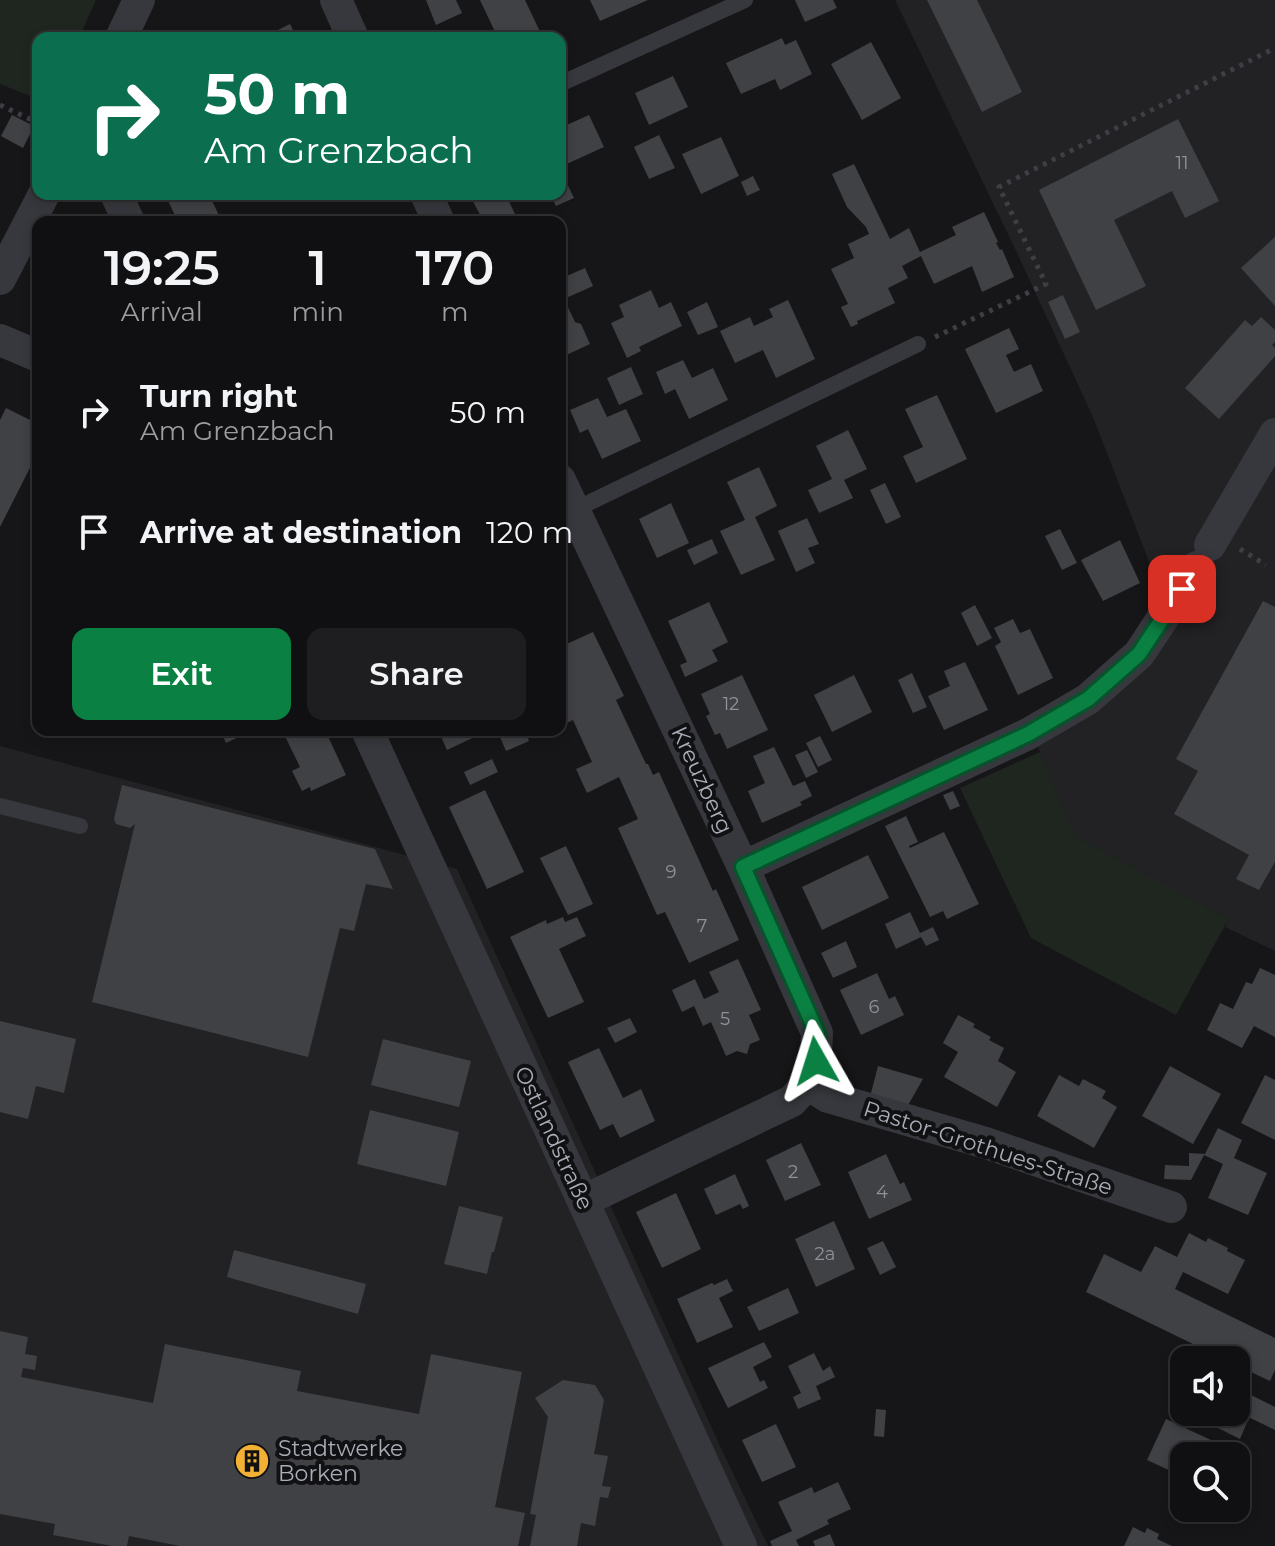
<!DOCTYPE html>
<html lang="en">
<head>
<meta charset="utf-8">
<style>
	:root { --surface:#101012; --page:#1e1e20; --text:#f1f3f6; --muted:#9c9d9f; --line:#303032; --accent:#0b8043 }
	body { margin:0; font-family:Montserrat,sans-serif; background:var(--page); color:var(--text); height:100vh; display:flex; flex-direction:column; font-size:30px; white-space:nowrap }
	* { box-sizing:border-box; margin:0 }
	p { font-size:26px; color:var(--muted) }
	.icon { flex:none; width:44px; height:44px; fill:none; stroke:currentColor; stroke-width:2; stroke-linecap:round; stroke-linejoin:round }
	.map { position:relative; flex:1; overflow:hidden }
	.panel { position:absolute; left:32px; top:216px; width:534px; height:520px; display:flex; flex-direction:column; background:var(--surface); border-radius:16px; box-shadow:0 4px 12px #0003,0 0 0 2px var(--line) }
	.panel>* { flex:none }
	.guide { position:absolute; left:32px; top:32px; width:534px; height:168px; border-radius:16px; box-shadow:0 4px 12px #0003,0 0 0 2px var(--line); background:#0b6e4f; color:#fff; overflow:hidden }
	.fabs { position:absolute; left:1170px; top:1346px; display:grid; gap:16px }
	.fabs a { display:grid; place-items:center; width:80px; height:80px; border-radius:16px; background:var(--surface); box-shadow:0 4px 12px #0003,0 0 0 2px var(--line); font-size:40px }
	.pin { position:absolute; display:grid; place-items:center; width:68px; height:68px; color:#fff; margin:-34px; border-radius:16px; box-shadow:0 4px 12px #0006 }
	.me { position:absolute; width:88px; margin:-44px; rotate:354deg; stroke-linejoin:round; filter:drop-shadow(0 0 6px #0008) }
	.turn { display:flex; align-items:center; gap:28px; height:168px; padding:0 40px; font-size:36px }
	.turn .icon { width:104px; height:104px; stroke-width:2.5 }
	.turn b { display:block; font-size:56px; line-height:68px }
	.eta { display:flex; justify-content:space-evenly; align-items:center; height:136px; text-align:center }
	.eta b { font-size:48px; font-weight:600; line-height:56px }
	.primary-button { display:flex; gap:16px; margin-top:auto; padding:16px 40px }
	.primary-button a { flex:1; height:92px; border-radius:16px; background:var(--accent); color:#fff; font-size:32px; font-weight:600; line-height:92px; text-align:center }
	.primary-button a+a { background:var(--page); color:var(--text) }
	ul { padding:0; list-style:none }
	li { display:flex; align-items:center; gap:24px; height:120px; padding:0 40px }
	li div { flex:1 }
	li b { display:block; font-size:30px }
	li em { font-style:normal }
	.map>svg:first-child { display:block }
	.built { fill:#222225 }
	.green { fill:#1e261f }
	.building { fill:#404145 }
	.lines { fill:none; stroke-linecap:round; stroke-linejoin:round }
	.path { stroke:#3d3f44; stroke-width:5; stroke-dasharray:4 6; stroke-linecap:butt }
	.lane { stroke:#37383d; stroke-width:16 }
	.street { stroke:#37383d; stroke-width:32 }
	.route-casing { stroke:#07532c; stroke-width:20 }
	.route { stroke:#0b8043; stroke-width:14 }
	.labels { text-anchor:middle; dominant-baseline:central; stroke-width:8; stroke-linejoin:round; paint-order:stroke }
	.number-label { font-size:18px; fill:#8e929b }
	.street-label { font-size:22px; fill:#a8adb8; stroke:#111113 }
	.poi-label { font-size:22px; fill:#a8adb8; stroke:#111113; text-anchor:start }
</style>
</head>
<body>
<div class="map">
<svg width="1275" height="1546" viewBox="0 0 1275 1546">
	<rect width="100%" height="100%" fill="#161618"/>
	<path class="built" d="M895,0H1275V951L1225,927L1229,918L1073,836L1040,752L1029,717L1090,680L1126,646L1160,590L1093,417L1017,253Z
		M0,746L457,869L720,1446L768,1546H0Z"/>
	<path class="green" d="M0,0H96L79,38H38V99L0,84Z
		M1040,752L1074,836L1229,918L1176,1015L1031,938L960,788Z"/>
	<path class="building" d="M426,0H456L462,13L436,25Z
		M480,0H525L543,38H498Z
		M590,0H648L600,21Z
		M795,0H833L837,8L805,22Z
		M927,0H977L1022,92L982,112Z
		M290,24L297,38H262Z
		M782,38L785,45L796,40L812,74L780,90L775,79L741,94L726,63Z
		M871,42L901,98L862,120L831,64Z
		M673,76L688,107L649,125L635,93Z
		M12,115L34,126L23,148L1,136Z
		M589,115L604,147L560,167V128Z
		M1178,119L1219,201L1185,218L1172,191L1114,220L1146,286L1096,310L1039,190Z
		M659,135L675,168L649,179L634,147Z
		M721,137L739,176L701,194L682,154Z
		M854,164L890,239L909,228L920,252L956,235L952,227L984,212L998,242L996,243L1000,250L1002,249L1014,277L982,292L972,266L934,284L921,256L902,266L908,278L888,288L895,303L857,321L858,324L851,327L841,307L848,304L831,269L854,258L848,244L869,234L866,227L847,207L832,174Z
		M560,169L574,198L556,206L550,194H560Z
		M753,176L760,190L747,196L741,182Z
		M165,194H209L222,222H178Z
		M469,194H514L507,197L515,214L497,222H484Z
		M1275,237V306L1241,268Z
		M585,268L593,286L564,299L575,322L581,324L590,344L560,358V279Z
		M651,290L659,308L671,302L682,326L639,347L641,351L627,358L611,323L624,317L619,305Z
		M1063,295L1080,332L1065,339L1048,302Z
		M788,300L815,359L776,378L763,350L735,363L720,331L750,317L754,326L773,317L769,309Z
		M707,302L718,327L698,335L687,312Z
		M1261,317L1275,330V342L1272,345L1275,348V356L1219,419L1185,388L1245,320L1252,326Z
		M1009,328L1019,349L1006,355L1014,372L1031,364L1043,391L996,413L965,349Z
		M683,360L692,378L713,368L728,400L689,419L675,389L665,394L656,372Z
		M631,367L643,394L619,405L607,378Z
		M937,395L967,459L916,483L903,456L923,447L905,409Z
		M598,398L607,417L626,409L641,441L602,459L588,429L580,433L570,410Z
		M6,408L38,424V452L0,527V420Z
		M848,430L867,469L844,480L853,498L819,513L808,490L832,479L816,446Z
		M759,467L777,506L755,517L775,560L741,575L720,531L745,520L727,482Z
		M885,483L901,517L886,524L870,490Z
		M671,503L689,543L657,558L639,519Z
		M807,518L819,544L808,548L815,563L796,572L778,531Z
		M1060,529L1077,563L1062,570L1045,536Z
		M712,539L718,553L694,565L687,550Z
		M1120,540L1140,583L1103,601L1081,560Z
		M1263,601L1275,607V862L1259,890L1236,879L1249,855L1174,814L1198,771L1176,759Z
		M709,602L728,642L712,650L718,661L685,677L680,665L687,662L668,621Z
		M975,605L992,638L977,646L961,613Z
		M1013,619L1020,633L1030,629L1053,678L1018,695L995,646L1001,642L994,628Z
		M593,632L624,696L616,700L646,764H648L653,775L659,772L713,891L716,889L739,940L689,963L665,912L657,915L618,828L638,819L619,777L587,793L576,769L592,762L573,720L560,726V687L566,684L560,671V647Z
		M965,662L988,710L944,730L928,696L950,686L944,671Z
		M912,673L927,707L913,713L898,680Z
		M742,675L768,730L727,749L720,733L715,735L706,716L710,714L701,694Z
		M854,675L872,712L832,732L814,695Z
		M220,730H254L226,743Z
		M282,730H325L346,775L311,791L310,787L302,791L292,771L300,767Z
		M438,730H482L483,733L447,750Z
		M497,730H524L529,741L506,751Z
		M820,736L832,760L818,767L806,743Z
		M774,747L793,786L805,781L812,796L800,802L802,805L762,823L748,791L765,783L753,756Z
		M807,750L818,772L806,778L795,755Z
		M492,759L498,772L470,785L464,772Z
		M122,785L375,849L393,889L366,884L354,931L340,928L308,1057L92,1002L135,824L130,828L116,824L114,819Z
		M485,790L524,872L487,889L449,807Z
		M953,791L960,806L950,810L943,795Z
		M906,816L918,842L909,846L910,848L944,832L979,904L947,919L943,911L930,917L885,826Z
		M566,846L593,904L568,915L540,858Z
		M868,855L889,898L822,930L802,887Z
		M910,912L920,933L933,927L939,940L926,946L921,937L896,949L885,924Z
		M563,917L565,922L577,917L586,936L559,949L584,1002L548,1018L510,937L546,920L547,924Z
		M846,941L857,967L833,978L821,953Z
		M738,959L761,1010L749,1015L760,1040L750,1044L747,1054L737,1051L726,1056L711,1022L703,1026L694,1006L682,1012L672,990L695,979L704,999L719,992L709,972Z
		M1260,968L1275,975V1037L1254,1026L1242,1048L1207,1030L1220,1003L1233,1009L1246,982L1252,984Z
		M877,973L889,999L895,996L904,1015L861,1035L840,990Z
		M958,1015L975,1024L973,1027L991,1037L989,1040L1004,1048L998,1061L1016,1072L997,1107L944,1077L958,1052L943,1043Z
		M630,1018L637,1032L615,1043L607,1028Z
		M0,1021L76,1039L64,1093L36,1086L28,1119L0,1112Z
		M383,1039L471,1061L459,1107L371,1085Z
		M599,1048L623,1098L641,1089L655,1121L620,1138L613,1124L600,1130L568,1062Z
		M878,1066L923,1079L907,1107L870,1097Z
		M1170,1066L1221,1094L1193,1144L1142,1116Z
		M1059,1075L1079,1086L1083,1079L1106,1091L1102,1098L1117,1107L1094,1148L1037,1116Z
		M1265,1075L1275,1080V1140L1241,1123Z
		M370,1110L459,1132L446,1186L357,1164Z
		M1218,1128L1242,1140L1234,1158L1267,1173L1248,1215L1208,1198L1223,1164L1204,1155L1191,1180L1164,1179L1165,1165L1189,1166V1153L1205,1154Z
		M801,1143L821,1185L785,1201L766,1160Z
		M886,1154L900,1184L904,1182L912,1200L869,1219L848,1172Z
		M735,1174L749,1206L743,1209L740,1204L716,1215L704,1189Z
		M676,1193L701,1249L662,1268L636,1212Z
		M459,1206L503,1217L494,1252H492L487,1274L444,1264Z
		M834,1221L855,1269L816,1287L795,1239Z
		M1189,1233L1206,1242L1208,1238L1228,1248L1227,1251L1245,1260L1228,1294L1183,1272L1175,1289L1275,1338V1370L1270,1381L1236,1365V1360H1226L1086,1292L1104,1254L1141,1272L1155,1246L1177,1257Z
		M883,1241L896,1267L880,1275L867,1248Z
		M234,1250L366,1284L358,1314L227,1277Z
		M727,1279L733,1291L719,1298L733,1327L697,1343L677,1299L712,1283L714,1285Z
		M788,1288L799,1313L759,1331L747,1307Z
		M0,1331L28,1337L25,1354L37,1356L35,1370L23,1368L21,1377L153,1403L165,1344L301,1371L297,1391L419,1414L431,1354L522,1372L495,1507L525,1513L518,1546H180L129,1536L127,1546H112L53,1535L55,1524L0,1514Z
		M764,1342L772,1357L753,1367L760,1382L764,1380L768,1388L728,1408L708,1368Z
		M814,1353L823,1371L830,1366L835,1377L816,1386L821,1399L798,1409L793,1397L801,1393L788,1366Z
		M563,1380L595,1385L604,1400L594,1454L608,1456L602,1486L611,1487L608,1498L600,1497L595,1526L581,1523L577,1546H530L536,1515L530,1514L548,1417L535,1398Z
		M1237,1388L1275,1407V1430L1236,1411Z
		M876,1409L886,1410L884,1437L874,1436Z
		M1226,1412H1233L1248,1420L1240,1439L1218,1428Z
		M1166,1419L1213,1441L1206,1456H1184V1477L1147,1460Z
		M776,1424L796,1467L762,1482L742,1440Z
		M838,1482L851,1509L827,1520L829,1524L796,1540L799,1546H772L770,1541L792,1531L778,1502L812,1487L814,1493Z
		M1133,1527L1145,1533L1147,1528L1159,1534L1157,1539L1172,1546H1124Z
		M830,1534L835,1546H815L813,1541Z"/>
	<g class="lines">
		<path class="path" d="M0,105L38,123
			M935,337L1046,284L999,187L1275,48
			M1240,549L1266,565"/>
		<path class="lane" d="M560,84L745,0
			M574,510L918,344
			M0,806L80,826"/>
		<path class="street" d="M336,0L353,38
			M121,38L139,0
			M116,194L129,222
			M426,194L439,222
			M0,279L44,194
			M0,340L38,356
			M560,480L743,867L817,1033C816,1066 815,1077 792,1101L583,1201
			M1210,545L1275,434
			M367,730L741,1546
			M743,867L1028,734L1088,699L1139,654L1197,567
			M808,1084L828,1097L986,1143L1171,1207"/>
	</g>
	<g class="lines">
		<g class="route-casing">
			<path id="route" d="M816,1061L817,1033L743,867L1028,734L1088,699L1139,654L1182,589"/>
		</g>
		<use href="#route" class="route"/>
	</g>
	<defs>
		<g id="building-disc" transform="scale(1.8)"><circle r="9.5" fill="#f2b134" stroke="#111113"/><path d="M-4-6H4V6H1V3H-1V6H-4ZM-2.5-4.3h1.7v1.8h-1.7ZM.8-4.3h1.7v1.8H.8ZM-2.5-1h1.7V.8h-1.7ZM.8-1h1.7V.8H.8Z" fill="#111"/></g>
	</defs>
	<g fill-rule="evenodd">
		<use href="#building-disc" x="252" y="1461"/>
	</g>
	<g class="labels">
		<g class="number-label">
			<text x="1182" y="163">11</text>
			<text x="731" y="704">12</text>
			<text x="671" y="872">9</text>
			<text x="702" y="926">7</text>
			<text x="874" y="1007">6</text>
			<text x="725" y="1019">5</text>
			<text x="793" y="1172">2</text>
			<text x="882" y="1192">4</text>
			<text x="825" y="1254">2a</text>
		</g>
		<g class="street-label">
			<text transform="translate(702 780) rotate(65)">Kreuzberg</text>
			<text transform="translate(554 1138) rotate(65)">Ostlandstraße</text>
			<text transform="translate(988 1148) rotate(18)">Pastor-Grothues-Straße</text>
		</g>
		<g class="poi-label">
			<text x="278" y="1448">Stadtwerke<tspan x="278" dy="25">Borken</tspan></text>
		</g>
	</g>
</svg>
<div class="fabs">
<a><svg class="icon" aria-label="sound" viewBox="0 0 24 24"><path d="M4 9h4l5-4v14l-5-4H4zM17 9q2 3 0 6"/></svg></a>
<a><svg class="icon" aria-label="search" viewBox="0 0 24 24"><circle cx="10" cy="10" r="6"/><path d="M15 15l6 6"/></svg></a>
</div>
<div class="pin" style="left:1182px;top:589px;background:#d93025"><svg class="icon" aria-label="arrive" viewBox="0 0 24 24"><path d="M6 21V4h12l-3 4 3 4H6"/></svg></div>
<svg class="me" style="left:816px;top:1061px" viewBox="-20 -20 40 40"><path d="M0-17L14 15 0 8-14 15z" fill="#0b8043" stroke="#fff" stroke-width="4"/></svg>
<div class="guide">
<div class="turn"><svg class="icon" aria-label="right" viewBox="0 0 24 24"><path d="M7 20v-9h11M14 6l5 5-5 5"/></svg><div><b>50 m</b>Am Grenzbach</div></div>
</div>
<section class="panel">
<div class="eta">
<div><b>19:25</b><p>Arrival</p></div>
<div><b>1</b><p>min</p></div>
<div><b>170</b><p>m</p></div>
</div>
<ul>
<li><svg class="icon" aria-label="right" viewBox="0 0 24 24"><path d="M7 20v-9h11M14 6l5 5-5 5"/></svg><div><b>Turn right</b><p>Am Grenzbach</p></div><em>50 m</em></li>
<li><svg class="icon" aria-label="arrive" viewBox="0 0 24 24"><path d="M6 21V4h12l-3 4 3 4H6"/></svg><div><b>Arrive at destination</b></div><em>120 m</em></li>
</ul>
<div class="primary-button"><a>Exit</a><a>Share</a></div>
</section>
</div>
</body>
</html>
